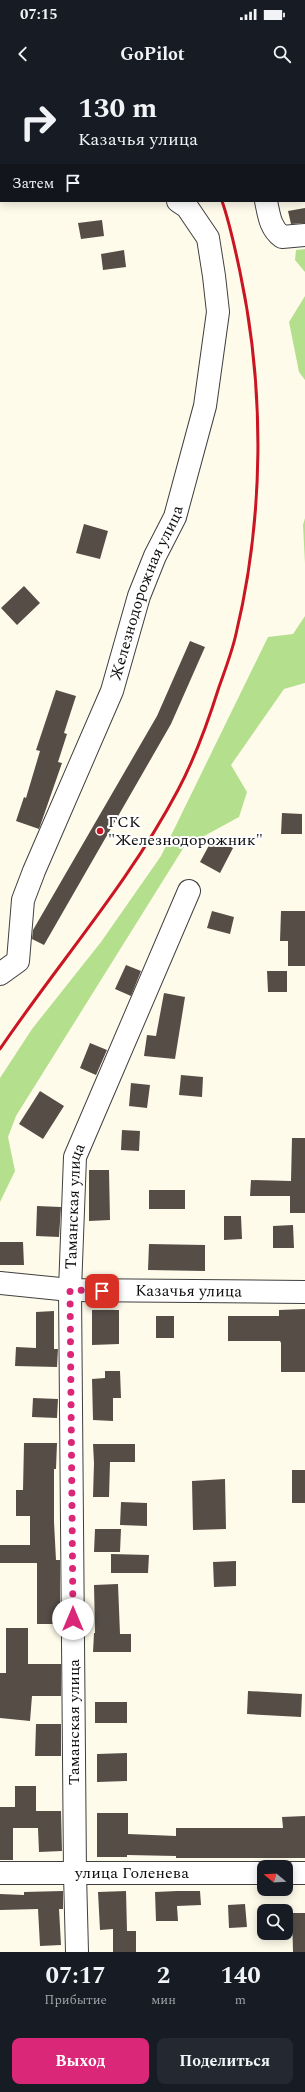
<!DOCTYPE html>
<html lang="ru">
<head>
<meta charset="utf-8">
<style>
	:root { --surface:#171b24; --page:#242831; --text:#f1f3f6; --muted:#9ea1a6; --accent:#db2777 }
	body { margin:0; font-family:Spectral,serif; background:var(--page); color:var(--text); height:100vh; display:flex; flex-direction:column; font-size:15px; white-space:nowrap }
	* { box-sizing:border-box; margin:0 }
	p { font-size:13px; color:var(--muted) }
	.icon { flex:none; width:22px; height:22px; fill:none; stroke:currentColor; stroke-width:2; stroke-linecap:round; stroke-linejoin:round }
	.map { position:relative; height:1872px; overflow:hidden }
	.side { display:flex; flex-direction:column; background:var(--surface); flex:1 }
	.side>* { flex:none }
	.hud { position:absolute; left:0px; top:0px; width:305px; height:122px; box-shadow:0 2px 10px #0003; background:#171b24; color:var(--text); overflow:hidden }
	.needle { width:26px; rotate:288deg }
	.controls { position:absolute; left:257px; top:1780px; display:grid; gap:8px }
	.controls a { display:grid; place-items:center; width:36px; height:36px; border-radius:8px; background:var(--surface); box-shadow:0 2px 10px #0003; font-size:20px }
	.pin { position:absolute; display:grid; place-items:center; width:34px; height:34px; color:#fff; margin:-17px; border-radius:8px; box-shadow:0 2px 6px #0006 }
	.me { position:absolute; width:44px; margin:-22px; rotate:0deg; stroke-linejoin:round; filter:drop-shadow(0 0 3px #0008) }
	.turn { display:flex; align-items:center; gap:14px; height:84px; padding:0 12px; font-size:18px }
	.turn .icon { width:52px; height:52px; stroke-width:2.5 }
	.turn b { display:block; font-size:28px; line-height:34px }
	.then { display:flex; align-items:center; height:38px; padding:0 12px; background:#0003; gap:8px; font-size:15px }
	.eta { display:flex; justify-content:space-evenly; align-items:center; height:68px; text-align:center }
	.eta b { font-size:24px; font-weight:700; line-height:28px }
	.primary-button { display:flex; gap:8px; margin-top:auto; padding:8px 12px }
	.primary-button a { flex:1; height:46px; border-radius:8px; background:var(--accent); color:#fff; font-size:16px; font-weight:700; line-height:46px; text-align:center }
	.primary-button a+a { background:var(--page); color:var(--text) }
	.status { display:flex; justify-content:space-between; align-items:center; height:28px; padding:0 20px; background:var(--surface); direction:ltr }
	.status svg { height:11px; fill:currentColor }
	header { display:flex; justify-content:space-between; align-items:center; height:52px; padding:0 12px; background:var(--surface); font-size:18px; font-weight:700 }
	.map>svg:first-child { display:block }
	.forest { fill:#b4e08e }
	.building { fill:#564d47 }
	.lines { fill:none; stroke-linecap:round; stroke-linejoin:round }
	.minor-casing { stroke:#3f3f3f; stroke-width:24 }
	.minor { stroke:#fff; stroke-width:22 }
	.rail { stroke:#ca1622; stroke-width:3 }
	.route { stroke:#db2777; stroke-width:7; stroke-dasharray:0 12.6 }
	.poi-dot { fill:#ca1622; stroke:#fff; stroke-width:1.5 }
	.labels { text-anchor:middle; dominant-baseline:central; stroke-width:4; stroke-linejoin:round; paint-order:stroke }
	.street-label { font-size:16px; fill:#0c0c0c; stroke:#fff }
	.poi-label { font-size:16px; fill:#0c0c0c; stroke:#fff; text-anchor:start }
</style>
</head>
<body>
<div class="status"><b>07:15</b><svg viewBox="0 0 49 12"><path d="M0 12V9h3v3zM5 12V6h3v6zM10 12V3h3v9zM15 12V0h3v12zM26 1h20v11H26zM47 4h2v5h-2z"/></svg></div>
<header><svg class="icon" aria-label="back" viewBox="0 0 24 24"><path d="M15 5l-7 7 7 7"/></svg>GoPilot<svg class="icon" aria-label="search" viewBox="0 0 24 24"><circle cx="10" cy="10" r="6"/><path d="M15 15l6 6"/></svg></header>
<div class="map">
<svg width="305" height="1872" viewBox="0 0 305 1872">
	<rect width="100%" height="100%" fill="#fffbeb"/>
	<path class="forest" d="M305,169V192L295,180L296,170Z
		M305,216V300L299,292L289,242Z
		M305,438V484L303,445Z
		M305,536V603L284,609L231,685L247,712L239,737L184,767L16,1036L8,1057L15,1091L0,1122V998L32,949L101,862L161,776L268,557L293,554Z"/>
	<path class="building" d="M305,128V143L291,144L288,131Z
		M102,140L104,156L81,159L78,143Z
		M124,170L126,187L103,190L101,174Z
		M84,444L108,451L100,479L76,473Z
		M24,506L40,523L17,545L1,528Z
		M190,561L205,567L171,644L44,865L32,859L33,850L157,636Z
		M56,610L76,616L64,653L67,654L58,682L62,683L39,749L16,741L24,717L26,718L40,671L36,670Z
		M282,733L302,734V754H281Z
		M213,758L233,768L220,793L200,782Z
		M212,831L234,837L230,854L207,848Z
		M281,831H305V886H288V861H280Z
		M126,885L141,891L131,916L115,909Z
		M267,891H287V912H268Z
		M164,913L185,917L175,979L144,976L147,955L156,956Z
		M90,963L107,970L96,995L80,988Z
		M181,995L203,997L202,1017L179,1015Z
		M131,1003L150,1005L147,1028L129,1026Z
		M40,1011L64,1026L43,1059L19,1044Z
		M122,1050L140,1051L139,1071L121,1070Z
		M292,1058H305V1133H290V1116H250L251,1100L291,1101Z
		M89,1090H109L110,1140L89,1141Z
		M149,1110H185V1129H149Z
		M37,1126L61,1127L59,1157L36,1156Z
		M224,1136H241L242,1159L224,1160Z
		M293,1145L294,1168H273V1146Z
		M0,1162H23L24,1185H0Z
		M149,1164L205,1165V1191L148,1190Z
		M305,1229V1292H281V1263L280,1261H228V1236H279V1230Z
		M92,1230H119V1264L92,1265Z
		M54,1231V1269H58L57,1287L15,1286L16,1267L36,1268V1232Z
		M156,1236H174V1258H156Z
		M105,1291H120L121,1318H113V1341L93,1340L92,1299L105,1298Z
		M33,1318L58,1319L57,1338L32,1337Z
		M24,1363H57L56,1389H54V1442L56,1480H60V1544H37V1483H0V1465H30V1436H16V1410H23Z
		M93,1364H135V1382H110L109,1417H93L94,1383Z
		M292,1390H305V1423H292Z
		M225,1399L226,1449L193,1450L192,1401Z
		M121,1422L147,1423V1446L120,1445Z
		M95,1449H121L120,1472H94Z
		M111,1474L149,1475L148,1493H111Z
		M236,1481V1506L214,1507L213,1482Z
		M118,1504L120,1554H131V1572H93L94,1553H95L94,1505Z
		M6,1548H28V1584H61V1616H32L30,1641L0,1638V1593H6Z
		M248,1611L302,1614L301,1637L247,1634Z
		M95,1622H127V1643H95Z
		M36,1644H61V1676H35Z
		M127,1673V1701L97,1702V1674Z
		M15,1706H36V1731H61L62,1771L39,1772L38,1748H13V1780H0V1727H15Z
		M97,1733H128V1754L176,1756V1748H283L282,1737L305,1736V1778H176V1776L127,1775V1777H97Z
		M63,1811V1829H59L61,1865L40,1866L38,1829L0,1830V1814L24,1815V1812Z
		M126,1811L127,1851H136V1872H113V1849L100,1850L98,1812Z
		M177,1811H200L201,1825L177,1826L178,1841H156L155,1812Z
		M245,1824L247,1847L229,1848L228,1825Z
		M292,1833H305V1872H293Z"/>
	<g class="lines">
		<g class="minor-casing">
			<g id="minor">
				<path d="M105,0L106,1"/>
				<path d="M235,0V1"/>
				<path d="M266,121C269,135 270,148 282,157L305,155"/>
				<path id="s1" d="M0,894L18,881L23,820L34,791L112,611L139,516L155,476L175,437L205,326L218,232L214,196L208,158L187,127L178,121"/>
				<path id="s2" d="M0,1203L70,1210L305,1212"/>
				<path id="s3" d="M0,1793H264"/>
				<path d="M286,1793H305"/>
				<path id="s4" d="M77,1872L75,1794L70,1210L75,1077L189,811"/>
			</g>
		</g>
		<use href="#minor" class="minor"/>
		<path class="rail" d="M172,0V1
			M0,969C59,882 129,803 178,710C195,678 208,642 219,607C225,590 232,572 236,554C264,437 265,310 240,192C235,168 230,144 222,121"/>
	</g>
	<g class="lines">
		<path class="route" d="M73,1539L70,1210L102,1211"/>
	</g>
	<circle class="poi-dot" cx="100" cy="751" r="4"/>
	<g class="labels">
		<g class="street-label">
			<text stroke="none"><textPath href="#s1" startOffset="415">Железнодорожная улица</textPath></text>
			<text stroke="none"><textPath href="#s4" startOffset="746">Таманская улица</textPath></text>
			<text stroke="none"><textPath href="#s2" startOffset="189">Казачья улица</textPath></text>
			<text transform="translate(74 1642) rotate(-90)">Таманская улица</text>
			<text stroke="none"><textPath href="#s3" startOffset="132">улица Голенева</textPath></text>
		</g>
		<g class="poi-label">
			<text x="108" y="742">ГСК<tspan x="108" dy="18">"Железнодорожник"</tspan></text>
		</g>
	</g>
</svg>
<div class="controls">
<a><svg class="needle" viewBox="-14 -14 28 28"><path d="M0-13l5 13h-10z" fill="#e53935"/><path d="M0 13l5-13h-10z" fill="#9ea1a6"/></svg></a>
<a><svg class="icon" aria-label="search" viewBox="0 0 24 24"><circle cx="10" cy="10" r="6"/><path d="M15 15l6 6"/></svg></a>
</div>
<div class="pin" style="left:102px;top:1211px;background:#d93025"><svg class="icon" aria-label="arrive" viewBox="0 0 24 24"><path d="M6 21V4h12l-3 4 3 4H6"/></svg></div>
<svg class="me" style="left:73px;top:1539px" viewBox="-20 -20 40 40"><circle r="19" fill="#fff"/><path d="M0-13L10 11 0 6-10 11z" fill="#db2777"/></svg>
<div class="hud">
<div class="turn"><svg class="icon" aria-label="right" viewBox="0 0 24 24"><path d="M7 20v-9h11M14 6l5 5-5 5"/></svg><div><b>130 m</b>Казачья улица</div></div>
<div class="then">Затем<svg class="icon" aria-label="arrive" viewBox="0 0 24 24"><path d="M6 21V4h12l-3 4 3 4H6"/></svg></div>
</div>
</div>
<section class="side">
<div class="eta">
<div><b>07:17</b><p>Прибытие</p></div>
<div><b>2</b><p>мин</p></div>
<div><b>140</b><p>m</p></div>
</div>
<div class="primary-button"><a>Выход</a><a>Поделиться</a></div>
</section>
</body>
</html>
